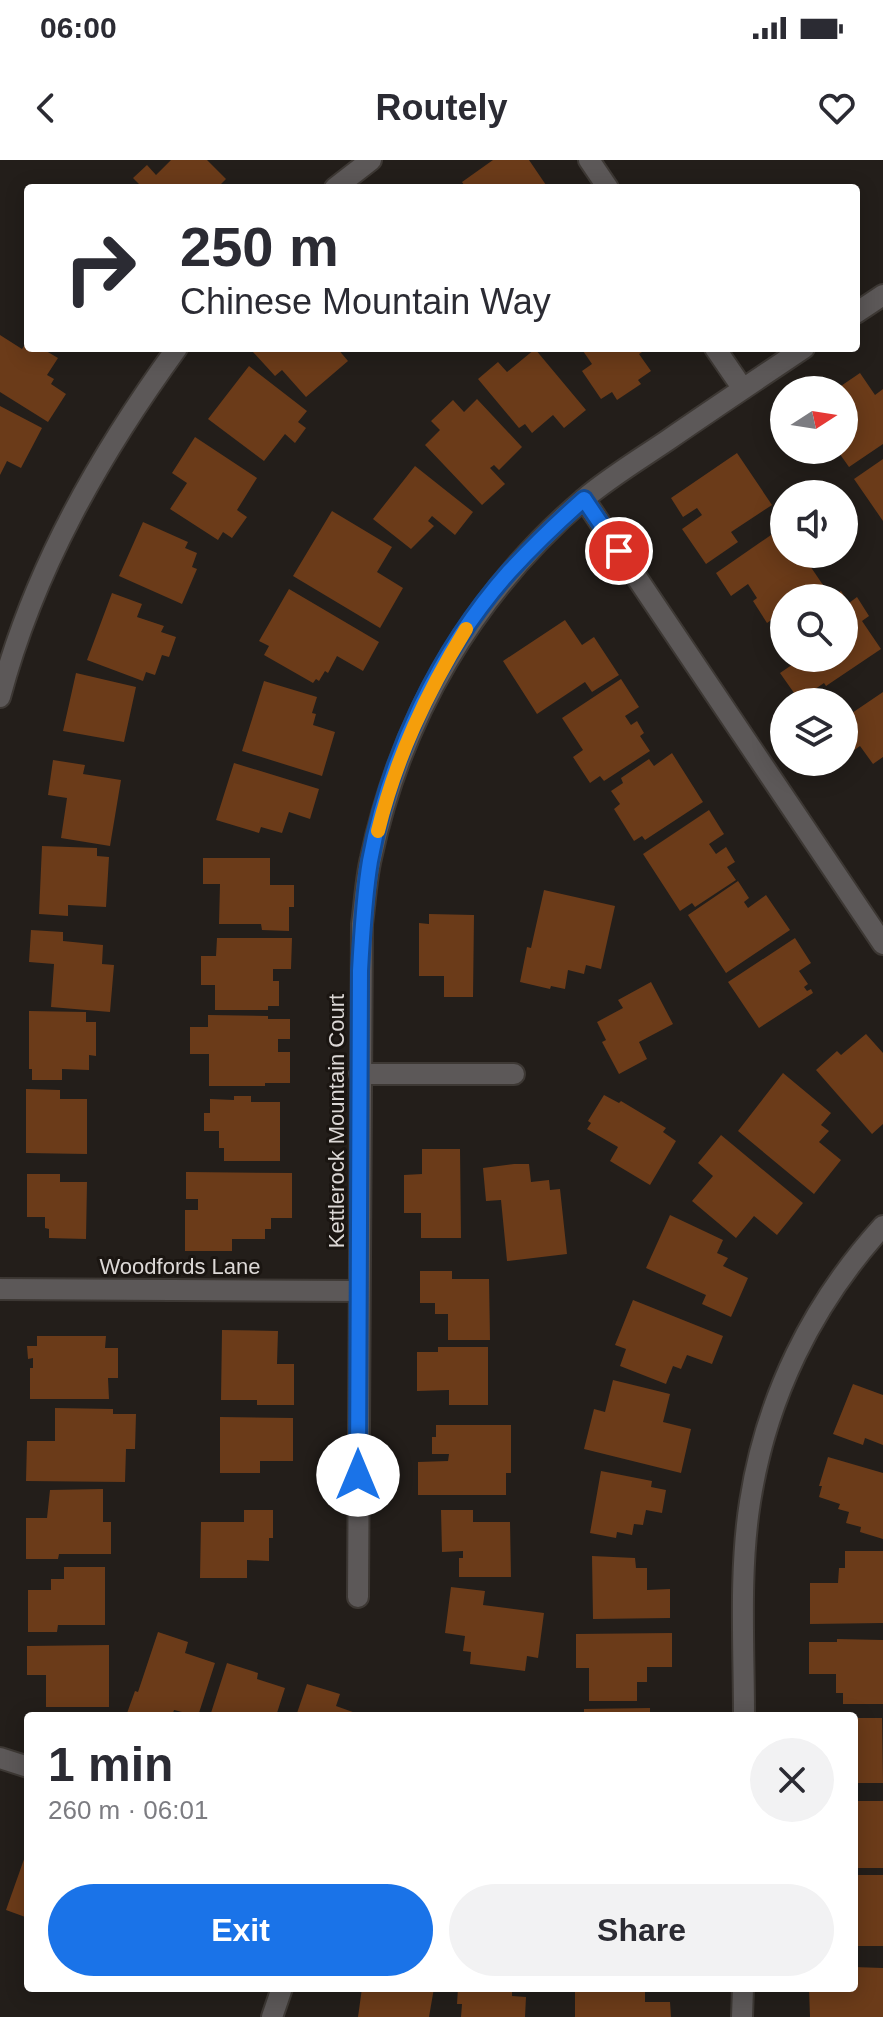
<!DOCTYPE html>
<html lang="en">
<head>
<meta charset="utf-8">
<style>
	:root { --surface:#fff; --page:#f2f2f3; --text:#2b2b33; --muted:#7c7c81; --accent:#1a73e8 }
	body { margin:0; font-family:Arial,sans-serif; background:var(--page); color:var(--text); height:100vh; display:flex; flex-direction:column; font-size:30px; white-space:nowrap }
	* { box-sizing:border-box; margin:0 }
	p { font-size:26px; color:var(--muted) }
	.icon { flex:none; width:44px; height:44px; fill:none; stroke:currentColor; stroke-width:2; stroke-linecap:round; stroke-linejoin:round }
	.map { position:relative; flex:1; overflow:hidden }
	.panel { position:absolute; left:24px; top:1552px; width:834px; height:280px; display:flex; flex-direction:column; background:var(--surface); border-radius:8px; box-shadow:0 4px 20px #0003 }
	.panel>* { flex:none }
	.top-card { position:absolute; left:24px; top:24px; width:836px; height:168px; border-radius:8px; box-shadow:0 4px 20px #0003; background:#fff; color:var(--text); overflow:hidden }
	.needle { width:52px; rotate:78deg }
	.tools { position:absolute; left:770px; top:216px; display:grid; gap:16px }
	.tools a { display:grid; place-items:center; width:88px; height:88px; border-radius:50%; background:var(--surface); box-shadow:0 4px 20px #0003; font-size:40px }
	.pin { position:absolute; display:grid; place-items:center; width:68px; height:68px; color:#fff; margin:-34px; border:4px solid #fff; border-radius:50%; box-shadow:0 2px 8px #0007 }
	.me { position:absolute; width:88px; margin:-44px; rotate:0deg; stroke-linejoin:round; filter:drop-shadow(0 0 6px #0008) }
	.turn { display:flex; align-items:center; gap:28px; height:168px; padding:0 24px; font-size:36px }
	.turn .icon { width:104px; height:104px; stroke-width:2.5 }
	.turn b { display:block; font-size:56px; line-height:68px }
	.round { display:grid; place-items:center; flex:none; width:84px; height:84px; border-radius:42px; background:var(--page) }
	.head { display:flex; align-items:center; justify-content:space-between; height:136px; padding:0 24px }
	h1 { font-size:48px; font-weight:700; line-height:60px }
	.primary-button { display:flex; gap:16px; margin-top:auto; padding:16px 24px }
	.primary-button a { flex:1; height:92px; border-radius:48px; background:var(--accent); color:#fff; font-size:32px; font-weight:700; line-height:92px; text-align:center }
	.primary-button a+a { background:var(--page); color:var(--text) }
	.status { display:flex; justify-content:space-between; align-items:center; height:56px; padding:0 40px; background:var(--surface); direction:ltr }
	.status svg { height:22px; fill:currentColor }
	header { display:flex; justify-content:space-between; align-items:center; height:104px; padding:0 24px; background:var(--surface); font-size:36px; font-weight:700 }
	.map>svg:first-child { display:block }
	.building { fill:#6b3b19 }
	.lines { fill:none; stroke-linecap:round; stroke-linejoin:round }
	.minor-casing { stroke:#3d3834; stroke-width:24 }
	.minor { stroke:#5c5858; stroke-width:20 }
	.route-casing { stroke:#114b97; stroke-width:20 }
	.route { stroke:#1a73e8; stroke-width:14 }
	.slow { stroke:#f59e0b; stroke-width:14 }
	.labels { text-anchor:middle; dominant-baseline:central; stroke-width:6; stroke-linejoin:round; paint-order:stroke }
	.street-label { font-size:22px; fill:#dcd8d6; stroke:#1a1511 }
</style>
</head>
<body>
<div class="status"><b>06:00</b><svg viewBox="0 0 49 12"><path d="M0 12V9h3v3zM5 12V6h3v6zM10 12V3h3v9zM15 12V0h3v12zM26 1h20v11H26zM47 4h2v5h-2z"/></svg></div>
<header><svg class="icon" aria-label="back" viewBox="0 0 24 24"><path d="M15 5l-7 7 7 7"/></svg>Routely<svg class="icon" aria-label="heart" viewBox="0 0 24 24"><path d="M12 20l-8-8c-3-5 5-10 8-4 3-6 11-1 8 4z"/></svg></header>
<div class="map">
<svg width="883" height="1857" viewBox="0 0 883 1857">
	<rect width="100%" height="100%" fill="#231e1a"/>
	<path class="building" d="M171,0H207L226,19L217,28H143L133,18L147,5L156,15Z
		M493,0H529L548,28H466L462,22Z
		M0,175L22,189L28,180V188H41L58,198L47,215L54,219L51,224L66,234L48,262L0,232Z
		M258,188H337L348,201L306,237L282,210L275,216L253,192Z
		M581,188H648L639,194L651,211L638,220L641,224L617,240L612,232L601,239L582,211L592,204Z
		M535,189L586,250L564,268L553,255L532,273L525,264L519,268L478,219L498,202L507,212Z
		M249,206L307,251L298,262L306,268L295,283L285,274L264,301L208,259Z
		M860,213L875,235L883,229V284L849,307L837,290H844V230H835Z
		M477,239L522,287L499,310L494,305L490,308L505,324L482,345L425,285L440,270L431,261L453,240L464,252Z
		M0,246L42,268L21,308L7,301L0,315Z
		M195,277L257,318L237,350L247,357L232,378L223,372L218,380L170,349L187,323L172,313Z
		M737,293L772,345L731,372L738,382L706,404L682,369L702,355L697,348L683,357L671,338Z
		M883,299V361L854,319Z
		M415,306L473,352L455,375L432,356L428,361L434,366L411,389L373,359Z
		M332,351L392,387L377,412L403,428L380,468L293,416Z
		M143,362L188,382L185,388L197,393L192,407L197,409L182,444L119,416Z
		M784,366V394H808L804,397L823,425L804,438H784V451L767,463L753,441L757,438L748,424L731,436L716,413Z
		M289,429L379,482L363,511L337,496L328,513L325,511L319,521L316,519L313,523L264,495L269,486L259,481Z
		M841,431L849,443L857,437L869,456L862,461L881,489L826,526L824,523L799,540L780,513L802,498H844V438H830Z
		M112,433L142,444L137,457L164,466L161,472L176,477L169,497L162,495L155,515L146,512L143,521L87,500Z
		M565,460L582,485L594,477L619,515L592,532L585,522L537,554L503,501Z
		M76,513L136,527L124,582L63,571Z
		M621,519L639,547L625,556L631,565L637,561L644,573L640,576L650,591L604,621L600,616L590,623L573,597L583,590L562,558Z
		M264,521L317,537L312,553L316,554L313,565L335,572L322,616L242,591Z
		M883,532V597L873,604L860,586L844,597V542H836L842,538L852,553Z
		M672,593L703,642L645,680L642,676L634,681L614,649L620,644L611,631L623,623L621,618L649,599L654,606Z
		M53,600L85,605L83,614L121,620L110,686L61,678L67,638L48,635Z
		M234,603L319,629L310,659L289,652L282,673L261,667L259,673L216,660Z
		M709,650L724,674L709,684L716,694L726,687L735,702L727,707L736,720L695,747L692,743L680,751L643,694Z
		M42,686L97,688V696L109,697L106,747L68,745V756L39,754Z
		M203,698H270V725H294V747H289V771L262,770L261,764H219L220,724H203Z
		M738,721L749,738L744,742L748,748L766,735L790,770L726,813L688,755Z
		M544,730L615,746L601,809L586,805L584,814L568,810L565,829L551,826L550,829L520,822L527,787L531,788Z
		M429,754L474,755L473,837H444V816H419V763L429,764Z
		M31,770L63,772V781L103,785L102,804L114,805L110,852L51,847L54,804L29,802Z
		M217,778H292L291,809H273V821H279V846H268V850H215V825H201V796H216Z
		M795,778L811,803L799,811L808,824L804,827L807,831L811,829L813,833L759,868L728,822Z
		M651,822L673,864L639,882L647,899L619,914L602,882L606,880L597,862L623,848L618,840Z
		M29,851L86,852V862H96V896L89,895V910L62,909V920H32V909H29Z
		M208,855L268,856V859H290V879H278V892H290V923H265V926H209V894H190V867H208Z
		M866,874L883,893V964L872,974L816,910L837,891L841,895Z
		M783,913L831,953L821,965L829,971L819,982L841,1000L814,1034L738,971Z
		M26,929L60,930V939H87V994L26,993Z
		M604,935L619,943L621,941L666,968L663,972L676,981L650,1025L610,1001L618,987L587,969L591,963L588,961Z
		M234,936H251V942H280V1001H224V988H219V971H204V953H210V939L234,940Z
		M721,975L803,1043L777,1075L754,1056L736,1078L692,1041L713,1016L698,1003Z
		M422,989H460L461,1078H421V1053H404V1015L422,1014Z
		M514,1004H529L531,1022L549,1020L550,1030L560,1029L567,1094L507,1101L501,1040L486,1041L483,1008Z
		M186,1012L292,1013V1058H271V1069H265V1079H232V1091H185V1050H198V1039H186Z
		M27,1014H60V1022H87L86,1079L49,1078V1069L45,1068V1057H27Z
		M670,1055L723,1080L717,1093L728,1098L723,1106L748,1118L731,1157L702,1144L706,1135L646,1108Z
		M420,1111H452V1119H489L490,1180H448V1154H435V1143H420Z
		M633,1140L723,1176L712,1204L687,1195L681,1209L673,1206L666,1224L620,1206L626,1189L615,1185Z
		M222,1170L278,1171L277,1204H294V1245H257V1240H221Z
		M37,1176H106L105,1188H118V1218H108L109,1239H30V1208H33V1198L28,1199L27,1186H37Z
		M438,1187H488V1245H449V1230L417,1231V1192H438Z
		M613,1220L670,1234L663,1262L691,1269L681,1313L584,1289L594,1249L605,1252Z
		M853,1224L883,1235V1285L865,1278L863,1285L833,1274Z
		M55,1248L113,1249V1254H136L135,1289H126L125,1322L26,1321L27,1281H55Z
		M220,1257L293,1258V1301H260V1313H220Z
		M436,1265H511V1313H506V1335H418V1302L448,1301L449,1294H432V1277H436Z
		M828,1297L883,1313V1379L860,1372L861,1367L846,1363L849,1352L838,1349L840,1344L819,1337L822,1326H819Z
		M601,1311L652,1321L651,1327L666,1330L662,1353L646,1350L643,1365L634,1364L632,1375L617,1372L616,1378L590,1373Z
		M103,1329V1362H111V1394H59L58,1399H26V1358H47L50,1330Z
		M244,1350H273V1378H269V1401L247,1400V1418H200L201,1362H244Z
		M441,1350H473V1362H510L511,1417H459V1398H463V1391L442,1392Z
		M845,1391H883V1463L810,1464V1423H838L839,1408H845Z
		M592,1396L635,1398L636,1408H647V1430L670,1429V1458L593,1459Z
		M64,1407H105V1465H58L57,1472H28V1430H51V1419H64Z
		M451,1427L485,1431L483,1445L544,1453L538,1498L527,1496L525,1511L470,1504L471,1492L463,1491L465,1476L445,1473Z
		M158,1472L188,1482L185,1493L215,1503L198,1556L174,1550L172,1556H126L135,1531L138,1532Z
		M672,1473V1507H647V1522H637V1541H589V1508H576V1474Z
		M837,1479L883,1480V1544H843V1533H836V1514H809V1482H837Z
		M109,1485V1547H46V1515H27V1486Z
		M227,1503L258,1513L257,1519L285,1528L276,1556H210Z
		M307,1524L340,1534L336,1546L364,1556H296Z
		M650,1548V1556H584V1549Z
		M854,1558H882L883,1623H854Z
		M854,1641H883V1708H854Z
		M28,1688V1758L6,1750Z
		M854,1715H883V1786H854Z
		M854,1807L883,1808V1857H810L809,1828H854Z
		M362,1828H434L429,1857H358Z
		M458,1828H500V1831L512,1832V1836L526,1837L525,1857H461L462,1844H457Z
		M575,1828H645V1842H670L671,1857H575Z"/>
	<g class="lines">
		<g class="minor-casing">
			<path id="minor" d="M589,0L608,28
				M335,28L371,0
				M856,153L883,135
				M715,188L743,229
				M584,339L883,784
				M0,537C34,409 100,294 177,188
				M360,914H514
				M0,1129L359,1131
				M358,1437L362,764C365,742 366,719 371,698C401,557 474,433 584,339C610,317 640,299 668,280C713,249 758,219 804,188
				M744,1556C744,1486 739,1412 750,1342C766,1238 812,1144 883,1066
				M0,1598L28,1607
				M272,1857L282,1828
				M742,1857L743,1828"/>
		</g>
		<use href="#minor" class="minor"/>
	</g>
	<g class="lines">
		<g class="route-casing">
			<path id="route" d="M358,1315L360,811C362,774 364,737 370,701C389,597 439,491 509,412C533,386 558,362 584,339L619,391"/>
		</g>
		<use href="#route" class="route"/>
		<path class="slow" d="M378,671C396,598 426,534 466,469"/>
	</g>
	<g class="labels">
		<g class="street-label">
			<text transform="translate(336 961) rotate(-90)">Kettlerock Mountain Court</text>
			<text x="180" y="1106">Woodfords Lane</text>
		</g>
	</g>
</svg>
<div class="tools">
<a><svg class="needle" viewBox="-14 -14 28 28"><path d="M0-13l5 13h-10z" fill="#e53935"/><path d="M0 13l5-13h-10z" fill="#7c7c81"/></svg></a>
<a><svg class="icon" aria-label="sound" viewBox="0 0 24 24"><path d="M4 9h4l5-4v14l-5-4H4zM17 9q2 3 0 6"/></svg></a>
<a><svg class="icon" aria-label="search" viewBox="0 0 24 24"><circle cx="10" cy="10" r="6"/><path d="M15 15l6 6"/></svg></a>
<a><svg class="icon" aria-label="layers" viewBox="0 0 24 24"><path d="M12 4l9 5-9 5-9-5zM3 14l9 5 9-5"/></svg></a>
</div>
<div class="pin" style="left:619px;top:391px;background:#d93025"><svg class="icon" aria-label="arrive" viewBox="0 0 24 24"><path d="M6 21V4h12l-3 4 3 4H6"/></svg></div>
<svg class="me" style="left:358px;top:1315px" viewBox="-20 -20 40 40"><circle r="19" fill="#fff"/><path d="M0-13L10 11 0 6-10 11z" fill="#1a73e8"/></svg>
<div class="top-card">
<div class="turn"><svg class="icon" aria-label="right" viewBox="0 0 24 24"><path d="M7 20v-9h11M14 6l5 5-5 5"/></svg><div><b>250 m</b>Chinese Mountain Way</div></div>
</div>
<section class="panel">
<div class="head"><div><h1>1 min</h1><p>260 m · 06:01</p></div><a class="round"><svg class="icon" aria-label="close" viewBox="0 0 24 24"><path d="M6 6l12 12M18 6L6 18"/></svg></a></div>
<div class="primary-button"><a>Exit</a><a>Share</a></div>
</section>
</div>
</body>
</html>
